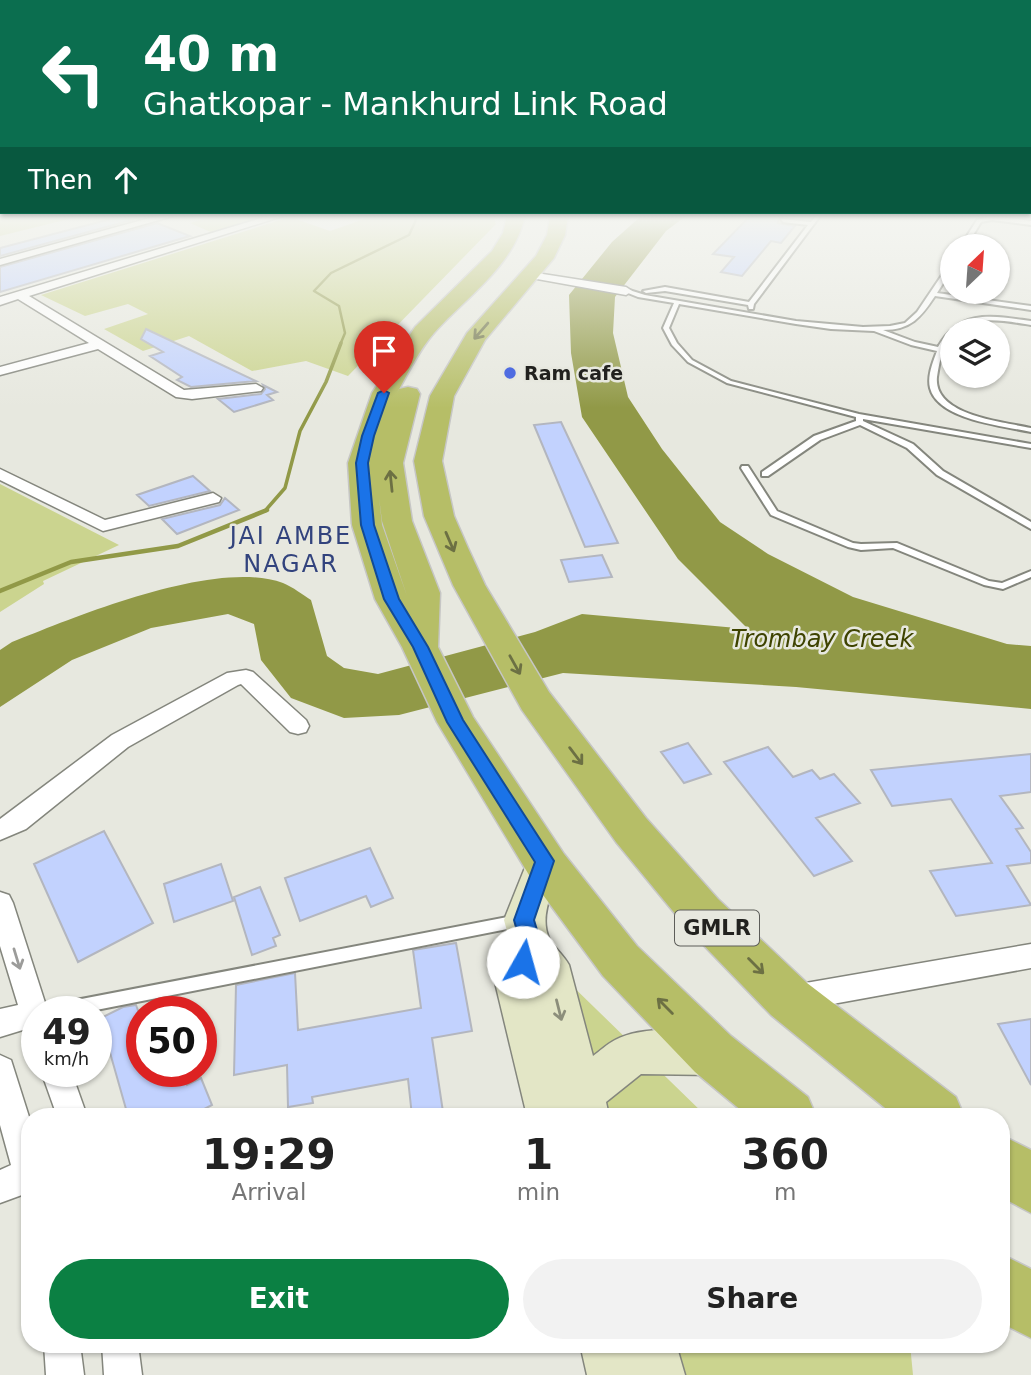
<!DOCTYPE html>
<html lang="en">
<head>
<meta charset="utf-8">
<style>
	:root { --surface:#fff; --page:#f2f2f2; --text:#222; --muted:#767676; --accent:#0b8043 }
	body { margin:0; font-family:"DejaVu Sans",sans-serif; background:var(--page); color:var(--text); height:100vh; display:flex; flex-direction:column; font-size:26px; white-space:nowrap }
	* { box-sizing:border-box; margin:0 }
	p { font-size:23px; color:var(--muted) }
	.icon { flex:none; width:38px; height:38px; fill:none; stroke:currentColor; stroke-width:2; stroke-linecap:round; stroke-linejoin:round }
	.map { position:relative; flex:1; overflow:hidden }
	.side { position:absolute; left:21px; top:1108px; width:989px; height:245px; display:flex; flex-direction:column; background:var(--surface); border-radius:28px; box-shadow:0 2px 5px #0004 }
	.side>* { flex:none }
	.top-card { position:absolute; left:0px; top:0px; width:1032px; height:214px; box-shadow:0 2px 5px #0004; background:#0b6e4f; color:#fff; overflow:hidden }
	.needle { width:46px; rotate:25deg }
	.controls { position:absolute; left:940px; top:234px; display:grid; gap:14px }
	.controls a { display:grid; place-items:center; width:70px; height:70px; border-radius:50%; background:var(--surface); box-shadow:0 2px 5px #0004; font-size:35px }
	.speed { position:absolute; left:21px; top:996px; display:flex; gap:14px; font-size:35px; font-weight:700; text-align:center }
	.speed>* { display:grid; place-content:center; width:91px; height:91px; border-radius:50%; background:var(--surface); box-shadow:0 2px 5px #0004; line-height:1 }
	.speed small { font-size:18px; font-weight:400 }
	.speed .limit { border:10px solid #d22; background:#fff; color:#111 }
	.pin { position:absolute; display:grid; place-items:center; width:60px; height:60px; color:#fff; margin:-72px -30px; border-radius:50% 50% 50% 0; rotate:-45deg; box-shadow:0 0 7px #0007 }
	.pin .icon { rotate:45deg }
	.me { position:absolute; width:77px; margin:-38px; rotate:7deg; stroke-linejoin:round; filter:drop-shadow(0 0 5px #0008) }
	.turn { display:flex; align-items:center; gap:24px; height:147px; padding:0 28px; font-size:32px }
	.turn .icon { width:91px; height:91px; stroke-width:2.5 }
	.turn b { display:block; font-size:49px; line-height:60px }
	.then { display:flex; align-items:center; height:66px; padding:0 28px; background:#0003; gap:14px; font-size:26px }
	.eta { display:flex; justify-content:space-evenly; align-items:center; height:119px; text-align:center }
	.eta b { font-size:42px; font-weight:600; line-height:49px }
	.cta { display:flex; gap:14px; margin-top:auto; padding:14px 28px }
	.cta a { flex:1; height:80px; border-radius:42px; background:var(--accent); color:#fff; font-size:28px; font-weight:600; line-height:80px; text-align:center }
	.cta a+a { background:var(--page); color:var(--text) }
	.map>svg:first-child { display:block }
	.green { fill:#cbd48f }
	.water { fill:#919947 }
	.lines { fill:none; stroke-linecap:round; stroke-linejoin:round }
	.stream-far2 { stroke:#919947; stroke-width:2.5 }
	.stream-far1 { stroke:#919947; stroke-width:3.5 }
	.stream { stroke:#919947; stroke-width:4.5 }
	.building { fill:#c2d2fe; stroke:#b3b6bf; stroke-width:2 }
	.service-casing { stroke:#84867d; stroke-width:4 }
	.minor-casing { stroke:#84867d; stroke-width:3 }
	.secondary-casing { stroke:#84867d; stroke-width:3 }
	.trunk-casing { stroke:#c6c6c5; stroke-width:3 }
	.service { fill:#fff; fill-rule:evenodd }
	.minor { fill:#fff; fill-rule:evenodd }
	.secondary { fill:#e3e6c6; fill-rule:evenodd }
	.trunk { fill:#b6be67; fill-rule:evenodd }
	.oneway { stroke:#6c7043 }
	.oneway2 { stroke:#9c9c9a }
	.oneway3 { stroke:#8c8e7b }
	.route { fill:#1a73e8; stroke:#114b97; stroke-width:2 }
	.poi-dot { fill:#4f6ce1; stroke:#e7e8df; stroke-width:2.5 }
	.labels { text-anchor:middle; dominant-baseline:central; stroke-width:5; stroke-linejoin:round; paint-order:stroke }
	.far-poi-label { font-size:19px; font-weight:bold; fill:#22221f; stroke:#e7e8df; text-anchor:start }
	.shield { fill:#e7e8df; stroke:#5d5d59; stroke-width:2 }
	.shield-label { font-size:21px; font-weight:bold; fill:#22221f }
	.neighbourhood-label { font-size:24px; letter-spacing:2px; fill:#32437d; stroke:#e7e8df }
	.water-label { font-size:24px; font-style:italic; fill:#3e4300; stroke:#e7e8df }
</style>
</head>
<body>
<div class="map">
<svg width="1031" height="1375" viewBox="0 0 1031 1375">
	<rect width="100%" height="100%" fill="#e7e8df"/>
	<path class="green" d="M0,216H69L73,218L0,236Z
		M214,216H272L215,234L190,223Z
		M364,216H493L496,224L348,376L306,361L252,371L189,336L143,351L104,329L148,314L128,304L85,316L41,295L290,217L330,231L367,218Z
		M0,483V484L119,545L43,581L44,584L0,612Z
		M559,973L706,1116H580L545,987Z
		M642,1344H910L913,1375H651Z"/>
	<path class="water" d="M641,216H686L666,231L615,297L613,333L628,397L662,449L720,522L768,554L853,597L1007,644L1031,646V709L796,687L563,673L399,715L344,718L291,698L261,660L254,624L228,614L151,628L72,660L0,707V650L12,642C77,616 216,558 283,583C293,587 303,595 311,600L327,656L344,668L378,674L535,632L582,614L748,629L678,559L582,417L571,353L569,295L612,242Z"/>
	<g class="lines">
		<path class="stream-far2" d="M340,345L345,333L339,306L314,291L331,273L409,235L416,220"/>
		<path class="stream-far1" d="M265,511L285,488L300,431L326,382L341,343"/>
		<path class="stream" d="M0,591L71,562L178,546L267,510"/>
	</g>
	<path class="building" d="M122,216L132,220L0,256V248Z
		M750,216H785L779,217L778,223L795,226L781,243L771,241L742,276L721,272L734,257L713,254Z
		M157,223L190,236L0,292V267Z
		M146,329L256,381L191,387L177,380L182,377L150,356L163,352L141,339Z
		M263,385L277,392L267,395L273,400L234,412L218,399L261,394L265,389Z
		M561,422L618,543L585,547L534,425Z
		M193,476L210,491L149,506L137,495Z
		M225,498L239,510L177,534L162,519L220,505Z
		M602,555L612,577L569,582L561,560Z
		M688,743L711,774L684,783L661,752Z
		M768,747L793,777L812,770L820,779L834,774L860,803L816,818L852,861L814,876L724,762Z
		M1031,754V792L1000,796L1023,828L1016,829L1031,852V863L1007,866L1031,905L956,916L930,871L992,863L951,799L892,806L871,770Z
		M104,831L153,923L78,962L34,864Z
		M370,848L393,898L371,907L366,896L300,921L285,878Z
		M221,864L233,901L174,922L164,884Z
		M260,887L280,935L273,938L276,946L252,955L234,897Z
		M456,943L472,1031L432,1038L443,1112L412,1116L408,1079L312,1097L313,1103L288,1107L287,1065L234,1075L236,985L295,973L298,1030L421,1008L413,950Z
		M136,1005L142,1021V1071H181L187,1085L201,1078L212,1105L191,1116H128L105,1035L102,1037L97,1020L123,1007Z
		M1031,1019V1085L998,1024Z"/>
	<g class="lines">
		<g class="service-casing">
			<path id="service" d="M816,216H820L754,304L753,309H749L748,305L665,291L646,293L643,291L665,287L749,302L808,225L783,222L781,219L811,222Z
				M992,216L1031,221V225L992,220L981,222L966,247H960L977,220Z
				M952,262V269L937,293L1031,306V310L935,296C921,317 911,330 883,330L915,342L938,347C960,308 993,316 1031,321V325C1012,322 992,318 973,322C965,324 959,330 952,331C951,338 946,343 943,350C940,359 938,369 937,377C933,416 1004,422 1031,428V432C1004,426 938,420 930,388C927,376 933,362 937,351L911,345L874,331L831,329L796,324L679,304L669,328L677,343L692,360L731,381L859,414L1031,444V448L863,419V421L913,444L943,471L1031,522V529L937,475L907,448L860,425L820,440L768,476H762V472L814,436L856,421V417L727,383L688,362L672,345L663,328L674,303L638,297L623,291L626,289L645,295L796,321L863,327L890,326L905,323L917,312L950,263Z
				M742,466H748L777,511L853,543L861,544L897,543L989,581L1002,583L1031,571V577L1003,589L984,585L893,548L861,550L848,547L771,515L741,468Z
				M518,915L523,917L525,921L523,925L518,927L86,1012H43L45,1007L50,1005Z"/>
		</g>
		<g class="minor-casing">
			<path id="minor" d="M157,216H173L0,265V259Z
				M268,216H283L29,296L184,390L256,384L263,388L261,391L192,399L176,397L98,349L0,375V367L89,343L18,299L0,305V297Z
				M530,272L626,287L632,291L626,295L526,277V273Z
				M0,469L105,520L213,493L221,498L219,502L103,531L0,480Z
				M246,670L253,672L306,720L309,726L306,732L298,734L290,732L241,684L238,685L128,747L26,829L0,840V819L112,735L227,673Z
				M0,892L9,895L13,903L48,1012H37V1034L26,1029L0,1037V1009L18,1005L0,946Z
				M1031,944V968L794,1011L784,1007L780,998L784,989L794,985Z
				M0,1055L11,1060L30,1120V1192L0,1203V1170L11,1165L0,1125Z
				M41,1071H71L87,1116H57Z
				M44,1344H80L84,1375H46Z
				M102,1344H138L142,1375H104Z"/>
		</g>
		<g class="secondary-casing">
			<path id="secondary" d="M545,846L558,850L564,861C556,884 538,914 549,938C553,947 563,954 569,965L593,1056C600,1051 607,1044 615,1040C643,1025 700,1028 729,1039L735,1054L729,1069L713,1075L641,1074L606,1102L609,1116H527L493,974L511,946L504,920L532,850Z
				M580,1344H676L685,1375H587Z"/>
		</g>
		<g class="trunk-casing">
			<path id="trunk" d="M507,216H525C514,266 466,297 434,333C419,350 408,373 397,393L399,389L408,387L417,389L420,394L403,463L412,521L440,593L438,647L473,717L564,854L637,946L731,1036L808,1097L816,1116H748L695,1072L603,976L532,880L437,722L402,647L375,599L352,525L348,463L372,393L415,327L492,251L503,233ZM379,497L382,521L407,596L382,525Z
				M550,216H568L565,235L554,258L485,340L454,396L442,461L454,516L468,548L485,585L549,692L646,818L718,899L807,983L956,1097L964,1116H895L771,1015L686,927L616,842L522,710L453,585L424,516L414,461L430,396L467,333L536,256L547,235Z
				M1001,1135L1031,1150V1213L1001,1197Z
				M1001,1254L1031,1269V1338L1001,1323Z"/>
		</g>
		<use href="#service" class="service"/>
		<use href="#minor" class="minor"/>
		<use href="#secondary" class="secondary"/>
		<use href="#trunk" class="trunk"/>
	</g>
	<defs><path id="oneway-shaft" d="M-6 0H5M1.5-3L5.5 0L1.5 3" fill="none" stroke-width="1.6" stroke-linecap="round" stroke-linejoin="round" transform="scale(1.75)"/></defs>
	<g class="oneway">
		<use href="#oneway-shaft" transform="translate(481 331) rotate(131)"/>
		<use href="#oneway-shaft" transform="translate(391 481) rotate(-96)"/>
		<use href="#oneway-shaft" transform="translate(450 542) rotate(67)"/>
		<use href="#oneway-shaft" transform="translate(515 665) rotate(61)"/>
		<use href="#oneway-shaft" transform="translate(576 756) rotate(53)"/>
		<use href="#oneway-shaft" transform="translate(756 966) rotate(45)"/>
		<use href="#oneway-shaft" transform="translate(665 1006) rotate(-135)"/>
	</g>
	<use class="oneway2" href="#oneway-shaft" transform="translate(17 959) rotate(73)"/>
	<use class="oneway3" href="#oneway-shaft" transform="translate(559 1010) rotate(76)"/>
	<linearGradient id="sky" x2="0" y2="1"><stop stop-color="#85a9a8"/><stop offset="0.53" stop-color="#f4f5f1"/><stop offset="1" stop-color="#f4f5f1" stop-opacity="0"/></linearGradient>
	<rect width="1031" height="408" fill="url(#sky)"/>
	<path class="route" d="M384,390L389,393L374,436L368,463L374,525L399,599L428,647L463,720L554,861L534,920L543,950L531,969L523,972L516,969L513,962L522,949L514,920L535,862L447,722L413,647L384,599L361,525L356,463L362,436L378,393Z"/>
	<circle class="poi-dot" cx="510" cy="373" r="7"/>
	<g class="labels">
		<g class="far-poi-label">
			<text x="524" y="373">Ram cafe</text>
		</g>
		<rect class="shield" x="675" y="910.5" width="84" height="35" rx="5"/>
		<g class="shield-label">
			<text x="717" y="928">GMLR</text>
		</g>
		<g class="neighbourhood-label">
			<text x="291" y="536">JAI AMBE<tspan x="291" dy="28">NAGAR</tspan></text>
		</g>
		<g class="water-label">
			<text x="822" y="639">Trombay Creek</text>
		</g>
	</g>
</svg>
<div class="controls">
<a><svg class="needle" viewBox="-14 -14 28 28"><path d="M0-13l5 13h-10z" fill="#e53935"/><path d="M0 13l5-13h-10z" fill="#767676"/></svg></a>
<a><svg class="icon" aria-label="layers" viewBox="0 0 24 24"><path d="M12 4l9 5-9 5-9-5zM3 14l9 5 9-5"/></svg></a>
</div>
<div class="speed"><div>49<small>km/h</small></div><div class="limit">50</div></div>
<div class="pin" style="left:384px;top:393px;background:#d93025"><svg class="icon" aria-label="arrive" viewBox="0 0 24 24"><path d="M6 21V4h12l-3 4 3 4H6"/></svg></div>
<svg class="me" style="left:523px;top:962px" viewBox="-20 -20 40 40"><circle r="19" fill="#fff"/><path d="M0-13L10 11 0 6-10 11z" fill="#1a73e8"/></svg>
<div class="top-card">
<div class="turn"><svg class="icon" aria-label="left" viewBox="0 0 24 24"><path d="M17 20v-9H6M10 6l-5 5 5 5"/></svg><div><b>40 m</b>Ghatkopar - Mankhurd Link Road</div></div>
<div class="then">Then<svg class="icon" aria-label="ahead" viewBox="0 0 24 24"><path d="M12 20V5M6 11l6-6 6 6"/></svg></div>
</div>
<section class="side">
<div class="eta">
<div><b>19:29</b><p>Arrival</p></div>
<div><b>1</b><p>min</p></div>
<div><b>360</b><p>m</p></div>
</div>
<div class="cta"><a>Exit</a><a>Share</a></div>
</section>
</div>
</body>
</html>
